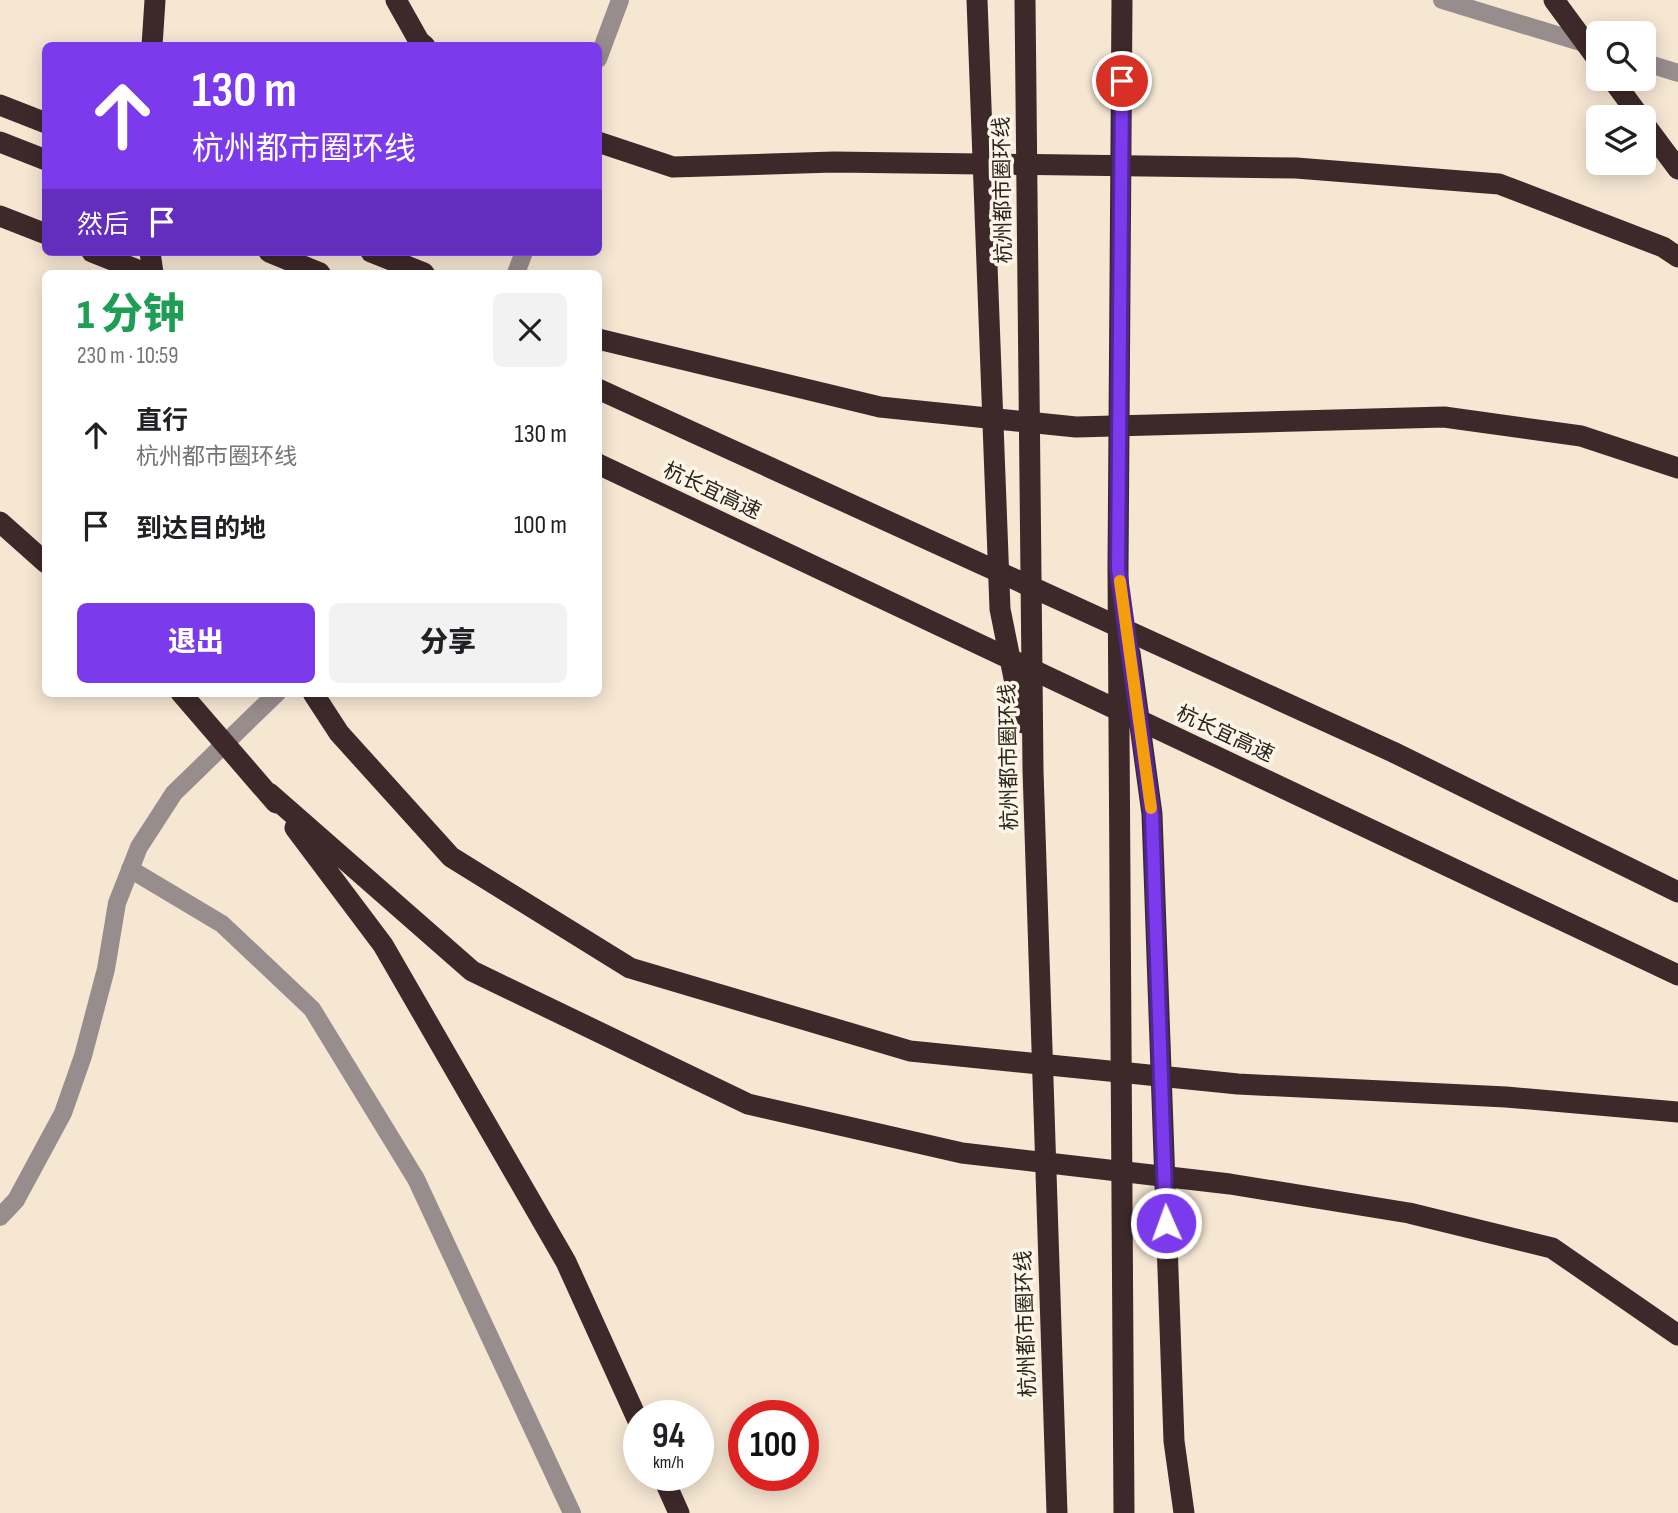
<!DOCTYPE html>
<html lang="zh">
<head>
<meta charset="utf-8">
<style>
	:root { --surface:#fff; --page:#f2f2f2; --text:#202124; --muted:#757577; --accent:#7c3aed }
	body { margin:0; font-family:"Sofia Sans Condensed","Noto Sans SC",sans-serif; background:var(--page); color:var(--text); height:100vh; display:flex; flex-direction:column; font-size:26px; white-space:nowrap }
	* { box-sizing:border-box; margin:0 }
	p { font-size:23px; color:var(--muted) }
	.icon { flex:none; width:38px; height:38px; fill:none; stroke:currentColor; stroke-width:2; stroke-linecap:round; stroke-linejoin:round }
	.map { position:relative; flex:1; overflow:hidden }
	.sheet { position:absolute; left:42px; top:270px; width:560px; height:427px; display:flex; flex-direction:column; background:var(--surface); border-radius:10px; box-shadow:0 4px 18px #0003 }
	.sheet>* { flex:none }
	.hud { position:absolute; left:42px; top:42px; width:560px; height:214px; border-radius:10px; box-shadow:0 4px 18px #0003; background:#7c3aed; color:#fff; overflow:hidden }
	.controls { position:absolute; left:1586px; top:21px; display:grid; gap:14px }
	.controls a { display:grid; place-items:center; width:70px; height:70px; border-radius:10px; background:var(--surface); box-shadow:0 4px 18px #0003; font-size:35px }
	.speed { position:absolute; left:623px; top:1400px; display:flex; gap:14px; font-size:35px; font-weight:700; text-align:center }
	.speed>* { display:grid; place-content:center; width:91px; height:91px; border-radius:50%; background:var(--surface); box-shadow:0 4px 18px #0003; line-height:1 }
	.speed small { font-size:18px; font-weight:400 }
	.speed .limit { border:10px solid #d22; background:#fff; color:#111 }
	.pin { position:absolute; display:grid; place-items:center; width:60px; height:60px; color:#fff; margin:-30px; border:4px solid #fff; border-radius:50%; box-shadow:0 2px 7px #0007 }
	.me { position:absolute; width:77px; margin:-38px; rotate:358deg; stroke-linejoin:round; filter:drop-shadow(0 0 5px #0008) }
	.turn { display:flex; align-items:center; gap:24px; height:147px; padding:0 35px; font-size:32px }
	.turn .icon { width:91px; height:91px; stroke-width:2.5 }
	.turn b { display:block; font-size:49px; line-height:60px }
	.then { display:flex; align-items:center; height:66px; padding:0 35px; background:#0003; gap:14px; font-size:26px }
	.round { display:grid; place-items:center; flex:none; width:74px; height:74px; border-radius:10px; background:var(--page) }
	.summary { display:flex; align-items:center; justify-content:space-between; height:119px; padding:0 35px }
	h1 { font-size:42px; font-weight:800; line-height:52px; color:#1e9e55 }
	.button { display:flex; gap:14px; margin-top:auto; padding:14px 35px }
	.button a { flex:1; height:80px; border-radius:10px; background:var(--accent); color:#fff; font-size:28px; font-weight:800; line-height:80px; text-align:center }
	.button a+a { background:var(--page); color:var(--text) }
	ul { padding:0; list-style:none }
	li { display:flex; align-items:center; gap:21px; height:91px; padding:0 35px }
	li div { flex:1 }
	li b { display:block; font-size:26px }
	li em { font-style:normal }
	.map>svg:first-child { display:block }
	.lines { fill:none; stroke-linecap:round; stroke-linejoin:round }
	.street { stroke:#988d8d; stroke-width:18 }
	.highway { stroke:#3e292a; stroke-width:21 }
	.highway-bridge { stroke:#3e292a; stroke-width:21 }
	.route-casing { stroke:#51269a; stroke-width:18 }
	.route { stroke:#7c3aed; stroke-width:12 }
	.slow { stroke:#f59e0b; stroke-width:12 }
	.labels { text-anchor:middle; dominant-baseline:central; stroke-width:7; stroke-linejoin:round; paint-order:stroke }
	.street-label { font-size:21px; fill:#29241c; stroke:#fef5e9 }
</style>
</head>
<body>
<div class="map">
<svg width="1678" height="1513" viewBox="0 0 1678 1513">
	<rect width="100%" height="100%" fill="#f6e7d3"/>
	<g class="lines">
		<path class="street" d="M1442,0L1590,45
			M598,59L620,0
			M1643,62L1678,73
			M516,273L524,252
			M130,869L222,924L312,1009L416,1179L572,1513
			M0,1217L16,1200L63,1113L83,1056L106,969L117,903L139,847L174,793L277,693"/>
		<path class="highway" d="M396,0L419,41L425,46
			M152,46L155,0
			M1612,79L1640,117
			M0,105L46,123
			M1643,122L1678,169
			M0,142L46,160
			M598,142L673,167L834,162L1296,168L1499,184L1663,247L1678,257
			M0,216L46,234
			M92,252L145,273
			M150,252L153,273
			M269,252L320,273
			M371,252L424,273
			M598,339L880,407L1076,427L1444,417L1581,436L1678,468
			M598,389L1393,752L1678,892
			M598,464L1678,975
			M0,522L46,563
			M181,693L276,803
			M313,693L339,733L451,857L630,968L910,1051L1238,1084L1506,1097L1678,1112
			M269,793L472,971L748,1104L962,1153L1230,1184L1409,1213L1552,1248L1678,1335
			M295,828L383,945L566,1262L639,1423
			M662,1475L679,1513"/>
		<path class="highway-bridge" d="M977,0L1000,609L1023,723
			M1025,0L1033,770L1057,1513
			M1122,0L1118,569L1124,1513
			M1554,0L1598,60
			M1130,653L1152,814L1174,1441L1184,1513"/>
	</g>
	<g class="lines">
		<g class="route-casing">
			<path id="route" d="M1122,81L1118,569L1152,814L1166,1223"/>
		</g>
		<use href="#route" class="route"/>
		<path class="slow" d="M1120,581L1151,808"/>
	</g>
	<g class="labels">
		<g class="street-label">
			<text transform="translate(1003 190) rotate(-91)">杭州都市圈环线</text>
			<text transform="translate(712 491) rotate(25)">杭长宜高速</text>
			<text transform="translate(1225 734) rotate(25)">杭长宜高速</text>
			<text transform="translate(1009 757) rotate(-91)">杭州都市圈环线</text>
			<text transform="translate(1026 1324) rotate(-92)">杭州都市圈环线</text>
		</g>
	</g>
</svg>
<div class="controls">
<a><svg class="icon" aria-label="search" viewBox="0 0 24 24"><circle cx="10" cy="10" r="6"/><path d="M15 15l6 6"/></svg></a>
<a><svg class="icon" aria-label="layers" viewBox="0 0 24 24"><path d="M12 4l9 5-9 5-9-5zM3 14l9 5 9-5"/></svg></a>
</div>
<div class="speed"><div>94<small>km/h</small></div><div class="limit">100</div></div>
<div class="pin" style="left:1122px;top:81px;background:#d93025"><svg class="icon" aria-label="arrive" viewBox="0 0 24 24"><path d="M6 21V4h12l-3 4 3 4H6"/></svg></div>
<svg class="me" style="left:1166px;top:1223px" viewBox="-20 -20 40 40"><circle r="17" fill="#7c3aed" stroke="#fff" stroke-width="3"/><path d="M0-11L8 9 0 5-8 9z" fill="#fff"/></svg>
<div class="hud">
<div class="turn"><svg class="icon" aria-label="ahead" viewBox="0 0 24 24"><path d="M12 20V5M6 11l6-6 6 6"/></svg><div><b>130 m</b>杭州都市圈环线</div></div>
<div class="then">然后<svg class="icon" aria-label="arrive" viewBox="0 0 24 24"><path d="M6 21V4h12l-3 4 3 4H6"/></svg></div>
</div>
<section class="sheet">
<div class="summary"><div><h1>1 分钟</h1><p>230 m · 10:59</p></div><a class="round"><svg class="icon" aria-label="close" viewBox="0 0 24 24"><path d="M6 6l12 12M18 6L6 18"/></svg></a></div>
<ul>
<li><svg class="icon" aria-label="ahead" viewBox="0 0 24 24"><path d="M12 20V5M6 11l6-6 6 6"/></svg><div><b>直行</b><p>杭州都市圈环线</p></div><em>130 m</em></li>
<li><svg class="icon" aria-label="arrive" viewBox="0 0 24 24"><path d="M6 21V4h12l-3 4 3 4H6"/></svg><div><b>到达目的地</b></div><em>100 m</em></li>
</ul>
<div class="button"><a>退出</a><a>分享</a></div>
</section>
</div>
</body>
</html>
